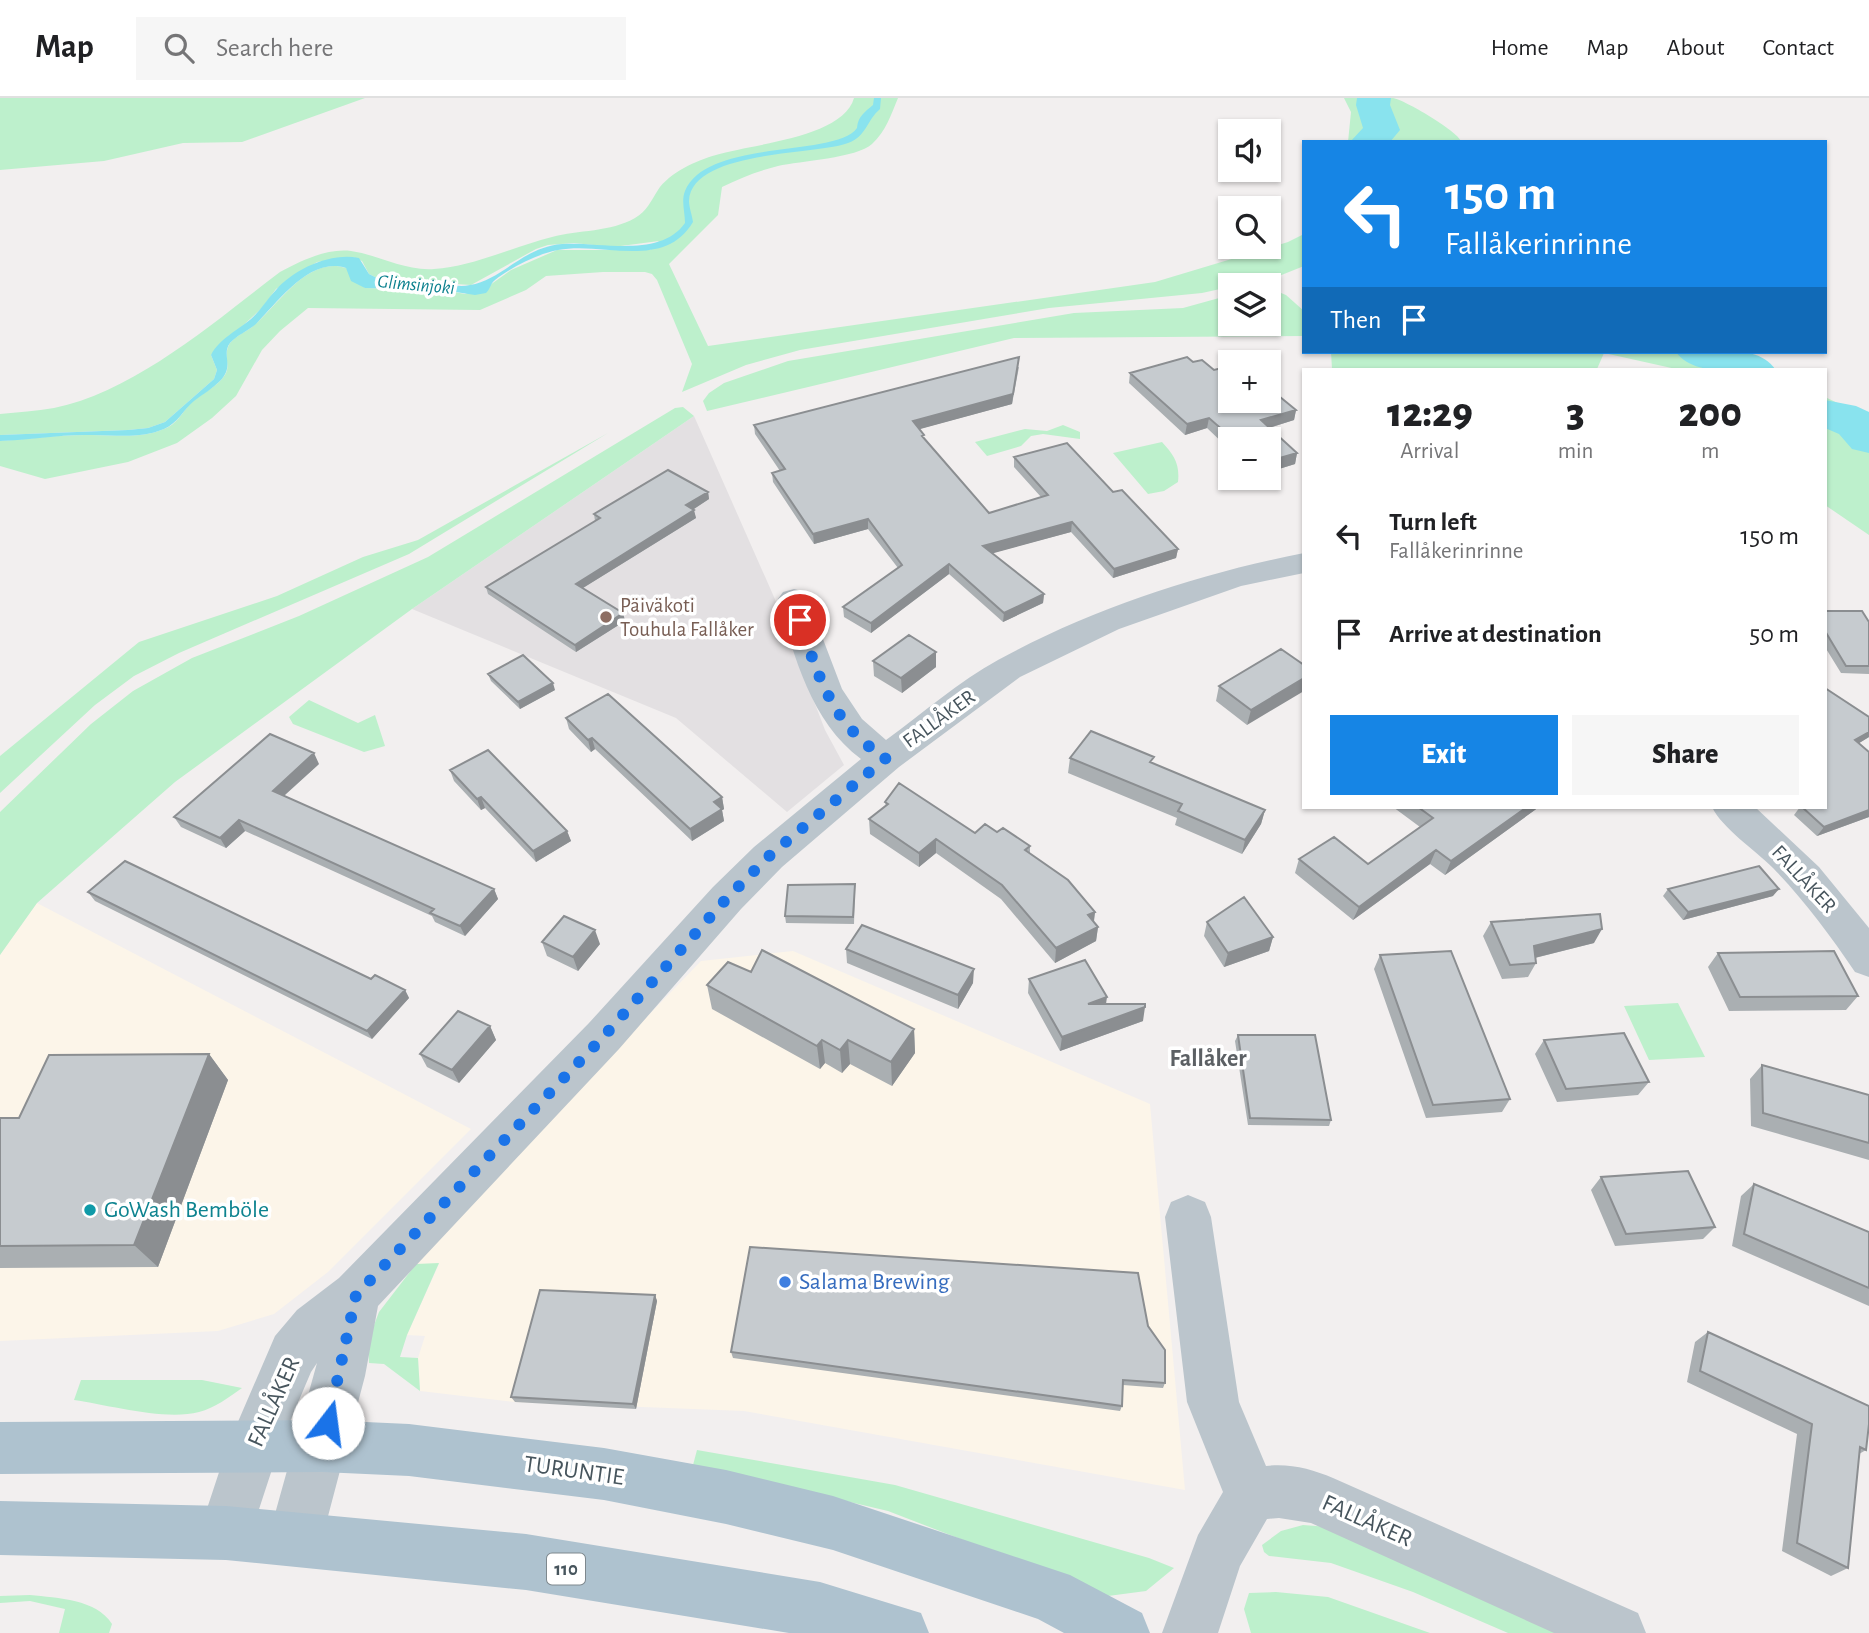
<!DOCTYPE html>
<html lang="en">
<head>
<meta charset="utf-8">
<style>
	:root { --surface:#fff; --page:#f6f6f6; --text:#202124; --muted:#757577; --line:#e0e0e0; --accent:#1685e5 }
	body { margin:0; font-family:"Alegreya Sans",sans-serif; background:var(--page); color:var(--text); height:100vh; display:flex; flex-direction:column; font-size:26px; white-space:nowrap }
	* { box-sizing:border-box; margin:0 }
	p { font-size:23px; color:var(--muted) }
	.icon { flex:none; width:38px; height:38px; fill:none; stroke:currentColor; stroke-width:2; stroke-linecap:round; stroke-linejoin:round }
	.map { position:relative; flex:1; overflow:hidden }
	.sheet { position:absolute; left:1302px; top:270px; width:525px; height:441px; display:flex; flex-direction:column; background:var(--surface); border-radius:0px; box-shadow:0 2px 5px #0004 }
	.sheet>* { flex:none }
	.top-card { position:absolute; left:1302px; top:42px; width:525px; height:214px; border-radius:0px; box-shadow:0 2px 5px #0004; background:#1685e5; color:#fff; overflow:hidden }
	.tools { position:absolute; left:1218px; top:21px; display:grid; gap:14px }
	.tools a { display:grid; place-items:center; width:63px; height:63px; border-radius:0px; background:var(--surface); box-shadow:0 2px 5px #0004; font-size:35px }
	.pin { position:absolute; display:grid; place-items:center; width:60px; height:60px; color:#fff; margin:-30px; border:4px solid #fff; border-radius:50%; box-shadow:0 2px 7px #0007 }
	.me { position:absolute; width:77px; margin:-38px; rotate:15deg; stroke-linejoin:round; filter:drop-shadow(0 0 5px #0008) }
	.turn { display:flex; align-items:center; gap:24px; height:147px; padding:0 28px; font-size:32px }
	.turn .icon { width:91px; height:91px; stroke-width:2.5 }
	.turn b { display:block; font-size:49px; line-height:60px }
	.then { display:flex; align-items:center; height:66px; padding:0 28px; background:#0003; gap:14px; font-size:26px }
	.eta { display:flex; justify-content:space-evenly; align-items:center; height:119px; text-align:center }
	.eta b { font-size:42px; font-weight:800; line-height:49px }
	.primary-button { display:flex; gap:14px; margin-top:auto; padding:14px 28px }
	.primary-button a { flex:1; height:80px; border-radius:0px; background:var(--accent); color:#fff; font-size:28px; font-weight:800; line-height:80px; text-align:center }
	.primary-button a+a { background:var(--page); color:var(--text) }
	ul { padding:0; list-style:none }
	li { display:flex; align-items:center; gap:21px; height:98px; padding:0 28px }
	li div { flex:1 }
	li b { display:block; font-size:26px }
	li em { font-style:normal }
	header { display:flex; align-items:center; gap:42px; box-sizing:border-box; height:98px; padding:0 35px; background:var(--surface); border-bottom:2px solid var(--line) }
	header strong { font-size:33px }
	nav { display:flex; gap:38px; margin-inline-start:auto; font-size:24px }
	.search { width:490px; height:63px; background:var(--page); display:flex; align-items:center; gap:18px; box-sizing:border-box; padding:0 24px; border-radius:0px; color:var(--muted); font-size:26px }
	.map>svg:first-child { display:block }
	.commercial { fill:#fcf5e9 }
	.education { fill:#e3e0e2 }
	.green { fill:#bdf0cc }
	.water { fill:#89e3ee }
	.lines { fill:none; stroke-linecap:round; stroke-linejoin:round }
	.river { fill:#89e3ee; fill-rule:evenodd }
	.minor { fill:#bbc5cc; fill-rule:evenodd }
	.major { fill:#aec2cf; fill-rule:evenodd }
	.wall { fill:#aaafb2 }
	.shaded-wall { fill:#8b8e91 }
	.building { fill:#c6cbcf; stroke:#8b8e91; stroke-width:2 }
	.route { stroke:#1a73e8; stroke-width:12; stroke-dasharray:0 21.6 }
	.education-dot { fill:#8d6e63; stroke:#fff; stroke-width:2.5 }
	.culture-dot { fill:#0f9aa8; stroke:#fff; stroke-width:2.5 }
	.shop-dot { fill:#3f7fe0; stroke:#fff; stroke-width:2.5 }
	.labels { text-anchor:middle; dominant-baseline:central; stroke-width:7; stroke-linejoin:round; paint-order:stroke }
	.far-water-label { font-size:19px; font-style:italic; fill:#0b808e; stroke:#fff }
	.shield { fill:#fff; stroke:#7e888e; stroke-width:2 }
	.shield-label { font-size:19px; font-weight:bold; fill:#47555d }
	.education-label { font-size:21px; fill:#785e54; stroke:#fff; text-anchor:start }
	.street-label { font-size:21px; fill:#47555d; stroke:#fff }
	.quarter-label { font-size:24px; font-weight:bold; fill:#5c6064; stroke:#fff }
	.near-culture-label { font-size:24px; fill:#0d838f; stroke:#fff; text-anchor:start }
	.near-shop-label { font-size:24px; fill:#366cbe; stroke:#fff; text-anchor:start }
	.near-street-label { font-size:24px; fill:#47555d; stroke:#fff }
</style>
</head>
<body>
<header>
<strong>Map</strong>
<div class="search"><svg class="icon" aria-label="search" viewBox="0 0 24 24"><circle cx="10" cy="10" r="6"/><path d="M15 15l6 6"/></svg>Search here</div>
<nav><a>Home</a><a>Map</a><a>About</a><a>Contact</a></nav>
</header>
<div class="map">
<svg width="1869" height="1535" viewBox="0 0 1869 1535">
	<rect width="100%" height="100%" fill="#f2efef"/>
	<path class="commercial" d="M37,805L471,1031L328,1174L274,1216L218,1233L0,1243V857Z
		M793,853L1150,1006L1185,1392L744,1313L515,1304L420,1293L418,1260L425,1238L407,1237L439,1166H416L555,1014L701,863Z"/>
	<path class="education" d="M694,318L774,499L825,632L844,667L787,714L676,620L412,511Z"/>
	<path class="green" d="M0,0H365L242,44L183,45L104,63L0,72Z
		M854,0H898C891,17 886,33 872,46C857,60 800,63 778,68C758,73 740,80 722,89L718,117L669,166L708,248L1155,184L1288,144L1304,136V168L1279,178L1202,195L1049,210L800,252L746,267L682,294L692,266L657,182L652,176L645,174H603L546,178L526,192L480,212L308,210L280,233L262,252L236,298L212,320L177,345L128,364L45,381L0,368V343C28,341 57,337 85,337C112,336 138,342 164,331C177,326 181,316 190,306C199,297 211,292 220,283C234,269 223,264 228,249C231,240 244,235 252,229C277,209 307,157 346,170L365,190L443,192L465,196L490,187L511,172L557,152H650L659,143L613,149L574,145L548,147L536,151L471,187L379,181L369,176L362,163L353,159L317,164L276,191L262,210L211,257L217,272L214,281L165,324L148,330L128,332L0,337V316C18,314 36,313 54,310C136,293 215,223 280,174C301,163 326,150 351,153C379,157 404,173 434,171C475,168 512,149 552,139C578,132 611,134 635,120C647,113 651,103 658,92C669,75 697,62 716,57C751,46 843,40 854,0Z
		M1344,0C1359,0 1378,0 1393,0C1405,2 1457,33 1461,43L1348,44L1351,14Z
		M1269,190L1286,197L1304,213V238L1014,240L707,313L703,303L709,295L724,285L788,263L1074,215L1183,210L1230,197V226H1269Z
		M1331,254H1747L1776,271H1676L1604,255L1597,271H1332Z
		M1825,299L1869,320V437L1825,407Z
		M683,309L694,318L412,511L175,684L37,805L0,857V714L91,626L133,593L192,560L299,518L428,459L675,310Z
		M1063,327L1080,334V341L1043,336L1031,338L1021,348L987,358L975,344L1025,331L1047,333Z
		M608,335L409,456L179,555L134,578L95,607L0,695V658L139,544L277,498L363,459L418,442Z
		M1162,344C1174,357 1180,366 1178,384L1164,393L1148,396L1113,355Z
		M309,602L358,625L375,617L385,648L364,654L293,626L289,619Z
		M1678,905L1705,959L1649,962L1624,908Z
		M439,1165L407,1237L400,1259L418,1260L420,1293L384,1266L369,1265L368,1243L379,1214L416,1166Z
		M81,1282H202L242,1290C229,1299 215,1310 199,1314C165,1323 109,1307 74,1302Z
		M697,1352L895,1387L1149,1460L1174,1470L1146,1493L1108,1498L888,1413L693,1367Z
		M1303,1427L1329,1429L1563,1535H1508L1413,1494L1331,1465L1269,1458L1264,1454L1262,1447L1281,1433Z
		M1276,1494L1328,1499L1430,1535H1251L1244,1511L1249,1495Z
		M30,1497C58,1500 96,1501 112,1526L109,1535H59L65,1511L30,1503L0,1505V1498Z"/>
	<path class="water" d="M874,0H881L880,11C867,22 866,39 848,45C817,57 691,52 689,103C689,109 692,117 693,124C664,173 603,143 558,152C537,156 512,169 495,182C490,186 491,190 486,195L475,197L443,192L365,190L351,183L346,170C310,158 278,204 256,226C248,233 237,237 230,245C221,257 235,268 220,283C212,291 203,296 194,303C183,312 178,325 164,331C138,342 112,336 85,337C57,337 28,342 0,343V337L128,332L148,330L165,324L214,281L217,272L211,257C219,241 238,232 251,221C261,212 267,201 276,192C294,171 331,154 359,160L369,176L379,181C397,184 414,182 433,184C445,185 457,190 470,187C502,182 523,149 562,146C598,143 660,161 685,125C685,114 681,103 685,93C707,40 836,60 857,30C858,18 865,14 873,7Z"/>
	<g class="lines">
		<path class="river" d="M1357,0H1391L1390,7L1400,32L1390,44H1350L1363,30L1356,7Z
			M1676,254C1705,253 1758,245 1775,271C1747,272 1694,280 1676,254Z
			M1825,302L1856,308L1869,314V355L1852,351L1839,336L1825,330Z"/>
		<path class="minor" d="M1304,455V475L1241,488L1119,531L1020,579L899,669L782,769L741,811L619,951L378,1208L365,1278L322,1441L314,1460L295,1468L276,1460L268,1441L317,1265L311,1274L280,1347L245,1454L226,1462L207,1454L199,1435L228,1347L275,1238L297,1212L339,1180L589,925L713,789L754,749L861,661C811,624 794,558 778,501L783,494L794,491L805,494L842,591L862,621L886,642C922,616 959,583 998,562C1093,510 1198,476 1304,455Z
			M1712,709H1755L1819,769L1869,830V879L1855,874C1830,837 1804,802 1773,770C1755,752 1722,730 1712,709Z
			M1188,1097L1205,1104L1211,1119L1239,1304L1266,1368C1289,1365 1312,1371 1333,1380L1638,1515L1646,1535H1554L1311,1425L1279,1420L1267,1421L1240,1468L1218,1535H1162L1198,1437L1223,1394L1187,1304L1165,1119L1171,1104Z"/>
		<path class="major" d="M322,1322L409,1326L604,1350L726,1372L833,1398L1070,1477L1142,1515L1150,1535H1064L1038,1521L833,1452L726,1426L604,1402L409,1378L322,1374L0,1376V1324Z
			M0,1403L226,1408L526,1436L820,1484L921,1515L929,1535H789L526,1492L226,1462L0,1457Z"/>
	</g>
	<path class="wall" d="M1193,264L1296,312L1294,322L1269,330L1297,355L1295,366L1269,374V341H1230V352L1207,330L1185,337L1129,285L1130,275Z
		M1019,269L1012,306L919,331L924,341L989,415L1041,399L1014,369V359L1113,394L1178,451L1176,460L1113,480L1071,434L992,455L1044,496L1043,505L1003,524L949,476L871,535L844,519L843,509L898,470L868,431L814,446L773,384L772,375L780,373L755,336L754,327Z
		M708,394L709,401L693,411L696,420L583,490L623,515L625,523L576,554L488,496L486,489L595,423L594,416Z
		M1825,513L1869,524V576L1841,575L1825,549Z
		M1281,551L1247,627L1216,603L1219,588Z
		M936,554V569L902,595L874,578L873,563Z
		M488,576L555,592L520,611L491,583Z
		M1869,619V639L1859,645L1869,719L1817,738L1794,717L1800,709H1825Z
		M566,620L722,699L724,711L722,712L724,723L692,743L595,651L591,654L569,631Z
		M1070,660L1153,665L1265,712L1261,726L1242,756L1175,727L1177,720L1068,675Z
		M319,666L284,698L494,791L498,801L465,838L435,824L432,818L245,733L226,750L181,729L174,719Z
		M450,672L567,733L571,743L536,764L485,710L481,712L454,683Z
		M885,704L975,735L997,734L1030,748V756L1095,814L1094,824L1098,829L1096,843L1055,865L1001,801L936,755L919,769L870,736L869,721L886,708Z
		M1393,709H1539L1445,777L1430,766L1353,822L1295,775L1299,761L1368,766L1420,729Z
		M1668,791L1773,798L1683,822L1663,798Z
		M855,793L854,826L786,825L785,818Z
		M88,794L405,892L409,900L372,941L95,803Z
		M1207,824L1273,839L1269,853L1224,869L1204,838Z
		M1491,824L1594,845L1535,860L1536,865L1528,879L1502,881L1483,838Z
		M542,844L600,846L578,873L547,858Z
		M846,851L973,885L958,911L847,865Z
		M1718,855L1858,898L1846,912L1729,913L1708,869Z
		M1380,857L1510,1001L1502,1014L1426,1020L1374,871Z
		M751,874L914,931L915,955L892,988L850,966L842,975L825,965L820,971L712,911L707,887Z
		M1029,881L1106,906L1143,923L1060,953L1028,895Z
		M490,928L496,942L459,985L427,969L420,956Z
		M1238,937L1331,1022L1329,1028L1248,1027L1235,943Z
		M1544,942L1649,984L1638,997L1557,1004L1535,956Z
		M209,956L228,982L158,1169L0,1170V1020H19Z
		M1762,967L1869,997V1062L1751,1028L1750,981Z
		M1601,1079L1715,1129L1703,1141L1615,1148L1591,1092Z
		M1754,1086L1869,1134V1208L1732,1148L1741,1098Z
		M655,1197L657,1203L636,1311L515,1304L511,1299Z
		M1148,1228L1165,1285L1163,1290L1123,1287L1122,1308L1120,1313L733,1260L731,1254Z
		M1708,1234L1866,1352L1859,1356L1848,1470L1831,1478L1782,1453L1797,1336L1687,1284L1695,1244Z"/>
	<path class="shaded-wall" d="M1019,259L1012,306L913,333V323Z
		M1296,312L1294,322L1259,333L1261,322Z
		M1209,320L1207,330L1185,337L1187,326Z
		M1297,355L1295,366L1269,374V363Z
		M708,394L709,401L688,415L686,407Z
		M694,412L696,420L578,493L576,486Z
		M868,421V431L814,446L813,436Z
		M1072,424L1071,434L983,458V448Z
		M1178,451L1176,460L1113,480L1114,471Z
		M949,466V476L871,535V525Z
		M1044,496L1043,505L1003,524L1004,515Z
		M623,515L625,523L576,554L575,547Z
		M936,554V569L902,595L901,580Z
		M1304,580V593L1247,627L1251,612Z
		M553,585L555,592L520,611L518,604Z
		M1869,634V639L1848,652L1855,642Z
		M592,640L595,651L591,654L588,642Z
		M314,655L319,666L278,703L273,693Z
		M481,699L485,710L481,712L477,701Z
		M722,699L724,711L722,712L724,723L692,743L690,731L714,704Z
		M1527,709H1539L1445,777L1451,763Z
		M1265,712L1261,726L1242,756L1245,742Z
		M1869,712V719L1817,738L1824,729Z
		M239,722L245,733L226,750L220,740Z
		M567,733L571,743L536,764L533,753Z
		M936,741V755L919,769V755Z
		M1436,752L1430,766L1353,822L1359,809Z
		M494,791L498,801L465,838L460,828Z
		M1779,791L1773,798L1683,822L1688,814Z
		M1095,814L1093,828L1088,817Z
		M1098,829L1096,843L1055,865L1056,850Z
		M1602,831L1594,845L1526,862L1534,848Z
		M595,832L600,846L578,873L573,859Z
		M1273,839L1269,853L1224,869L1228,855Z
		M974,871L973,885L958,911V897Z
		M405,892L409,900L372,941L367,933Z
		M1107,899L1105,913L1088,906Z
		M1145,909L1143,923L1060,953L1062,939Z
		M490,928L496,942L459,985L452,972Z
		M914,931L915,955L892,988L891,964Z
		M822,942L825,965L820,971L817,948Z
		M848,942L850,966L842,975L840,952Z
		M209,956L228,982L158,1169L134,1147Z
		M655,1197L657,1203L636,1311L633,1306Z"/>
	<path class="building" d="M1019,259L1013,296L913,323L924,337L922,338L989,415L1048,397L1014,359L1067,345L1113,394L1122,392L1178,451L1114,471L1072,424L983,448L1044,496L1004,515L949,466L871,525L843,509L902,467L868,421L813,436L772,375L785,371L754,327Z
		M1187,259L1193,264L1202,262L1214,272L1230,268V303H1269V290L1296,312L1261,322L1297,355L1269,363V341H1233L1209,320L1187,326L1130,275Z
		M668,372L708,394L686,407L694,412L576,486L623,515L575,547L486,489L600,420L594,416Z
		M1825,513H1862L1869,524V568H1846L1825,533Z
		M909,537L936,554L901,580L873,563Z
		M1281,551L1304,567V580L1251,612L1219,588Z
		M523,557L553,585L518,604L488,576Z
		M1825,590L1869,619V634L1855,642L1869,654V712L1824,729L1802,709H1825Z
		M608,596L722,699L714,704L722,711L690,731L592,640L588,642L566,620Z
		M1091,633L1154,659L1150,664L1265,712L1245,742L1178,713L1182,706L1070,660Z
		M270,636L314,655L273,693L494,791L460,828L430,815L434,811L239,722L220,740L174,719Z
		M488,652L567,733L533,753L481,699L477,701L450,672Z
		M899,685L975,735L985,726L997,734L1003,730L1030,748L1025,752L1068,782L1095,814L1088,817L1098,829L1056,850L1002,787L936,741L919,755L869,721L888,706L885,704Z
		M1418,709H1527L1451,763L1436,752L1359,809L1299,761L1334,739L1368,766L1433,720Z
		M125,763L371,881L375,877L405,892L367,933L88,794Z
		M1759,768L1779,791L1688,814L1668,791Z
		M855,786L853,819L785,818L788,787Z
		M1244,799L1273,839L1228,855L1207,824Z
		M1600,816L1602,831L1534,848L1536,865L1510,867L1491,824Z
		M564,818L595,832L573,859L542,844Z
		M862,827L974,871L958,897L846,851Z
		M762,852L914,931L891,964L848,942L840,952L822,942L817,948L707,887L728,864L751,874Z
		M1451,853L1510,1001L1433,1007L1380,857Z
		M1834,853L1858,898L1740,899L1718,855Z
		M1085,862L1107,899L1088,906H1145V909L1062,939L1029,881Z
		M458,913L490,928L452,972L420,956Z
		M1624,935L1649,984L1566,991L1544,942Z
		M1238,937H1315L1331,1022L1250,1020Z
		M209,956L134,1147L0,1148V1020H19L49,957Z
		M1762,967L1869,997V1045L1763,1015Z
		M1688,1073L1715,1129L1626,1136L1601,1079Z
		M1754,1086L1869,1134V1190L1744,1136Z
		M750,1149L1138,1175L1148,1228L1165,1252V1285L1123,1282L1122,1308L731,1254Z
		M540,1192L655,1197L633,1306L511,1299Z
		M1708,1234L1869,1308V1326L1866,1352L1860,1349L1848,1470L1797,1445L1812,1326L1700,1273Z"/>
	<g class="lines">
		<path class="route" d="M328,1325L356,1197L604,938L727,800L768,759L886,660C834,630 817,577 800,522"/>
	</g>
	<circle class="education-dot" cx="606" cy="519" r="7"/>
	<circle class="culture-dot" cx="90" cy="1112" r="7"/>
	<circle class="shop-dot" cx="785" cy="1184" r="7"/>
	<g class="labels">
		<g class="far-water-label">
			<text transform="translate(416 187) rotate(5)">Glimsinjoki</text>
		</g>
		<rect class="shield" x="547" y="1455.5" width="38" height="31" rx="5"/>
		<g class="shield-label">
			<text x="566" y="1471">110</text>
		</g>
		<g class="education-label">
			<text x="620" y="507">Päiväkoti<tspan x="620" dy="24">Touhula Fallåker</tspan></text>
		</g>
		<g class="street-label">
			<text transform="translate(939 621) rotate(-36)">FALLÅKER</text>
			<text transform="translate(1804 781) rotate(47)">FALLÅKER</text>
		</g>
		<g class="quarter-label">
			<text x="1208" y="961">Fallåker</text>
		</g>
		<g class="near-culture-label">
			<text x="104" y="1112">GoWash Bemböle</text>
		</g>
		<g class="near-shop-label">
			<text x="799" y="1184">Salama Brewing</text>
		</g>
		<g class="near-street-label">
			<text transform="translate(274 1304) rotate(-66)">FALLÅKER</text>
			<text transform="translate(574 1373) rotate(8)">TURUNTIE</text>
			<text transform="translate(1367 1423) rotate(24)">FALLÅKER</text>
		</g>
	</g>
</svg>
<div class="tools">
<a><svg class="icon" aria-label="sound" viewBox="0 0 24 24"><path d="M4 9h4l5-4v14l-5-4H4zM17 9q2 3 0 6"/></svg></a>
<a><svg class="icon" aria-label="search" viewBox="0 0 24 24"><circle cx="10" cy="10" r="6"/><path d="M15 15l6 6"/></svg></a>
<a><svg class="icon" aria-label="layers" viewBox="0 0 24 24"><path d="M12 4l9 5-9 5-9-5zM3 14l9 5 9-5"/></svg></a>
<a>+</a>
<a>−</a>
</div>
<div class="pin" style="left:800px;top:522px;background:#d93025"><svg class="icon" aria-label="arrive" viewBox="0 0 24 24"><path d="M6 21V4h12l-3 4 3 4H6"/></svg></div>
<svg class="me" style="left:328px;top:1325px" viewBox="-20 -20 40 40"><circle r="19" fill="#fff"/><path d="M0-13L10 11 0 6-10 11z" fill="#1a73e8"/></svg>
<div class="top-card">
<div class="turn"><svg class="icon" aria-label="left" viewBox="0 0 24 24"><path d="M17 20v-9H6M10 6l-5 5 5 5"/></svg><div><b>150 m</b>Fallåkerinrinne</div></div>
<div class="then">Then<svg class="icon" aria-label="arrive" viewBox="0 0 24 24"><path d="M6 21V4h12l-3 4 3 4H6"/></svg></div>
</div>
<section class="sheet">
<div class="eta">
<div><b>12:29</b><p>Arrival</p></div>
<div><b>3</b><p>min</p></div>
<div><b>200</b><p>m</p></div>
</div>
<ul>
<li><svg class="icon" aria-label="left" viewBox="0 0 24 24"><path d="M17 20v-9H6M10 6l-5 5 5 5"/></svg><div><b>Turn left</b><p>Fallåkerinrinne</p></div><em>150 m</em></li>
<li><svg class="icon" aria-label="arrive" viewBox="0 0 24 24"><path d="M6 21V4h12l-3 4 3 4H6"/></svg><div><b>Arrive at destination</b></div><em>50 m</em></li>
</ul>
<div class="primary-button"><a>Exit</a><a>Share</a></div>
</section>
</div>
</body>
</html>
